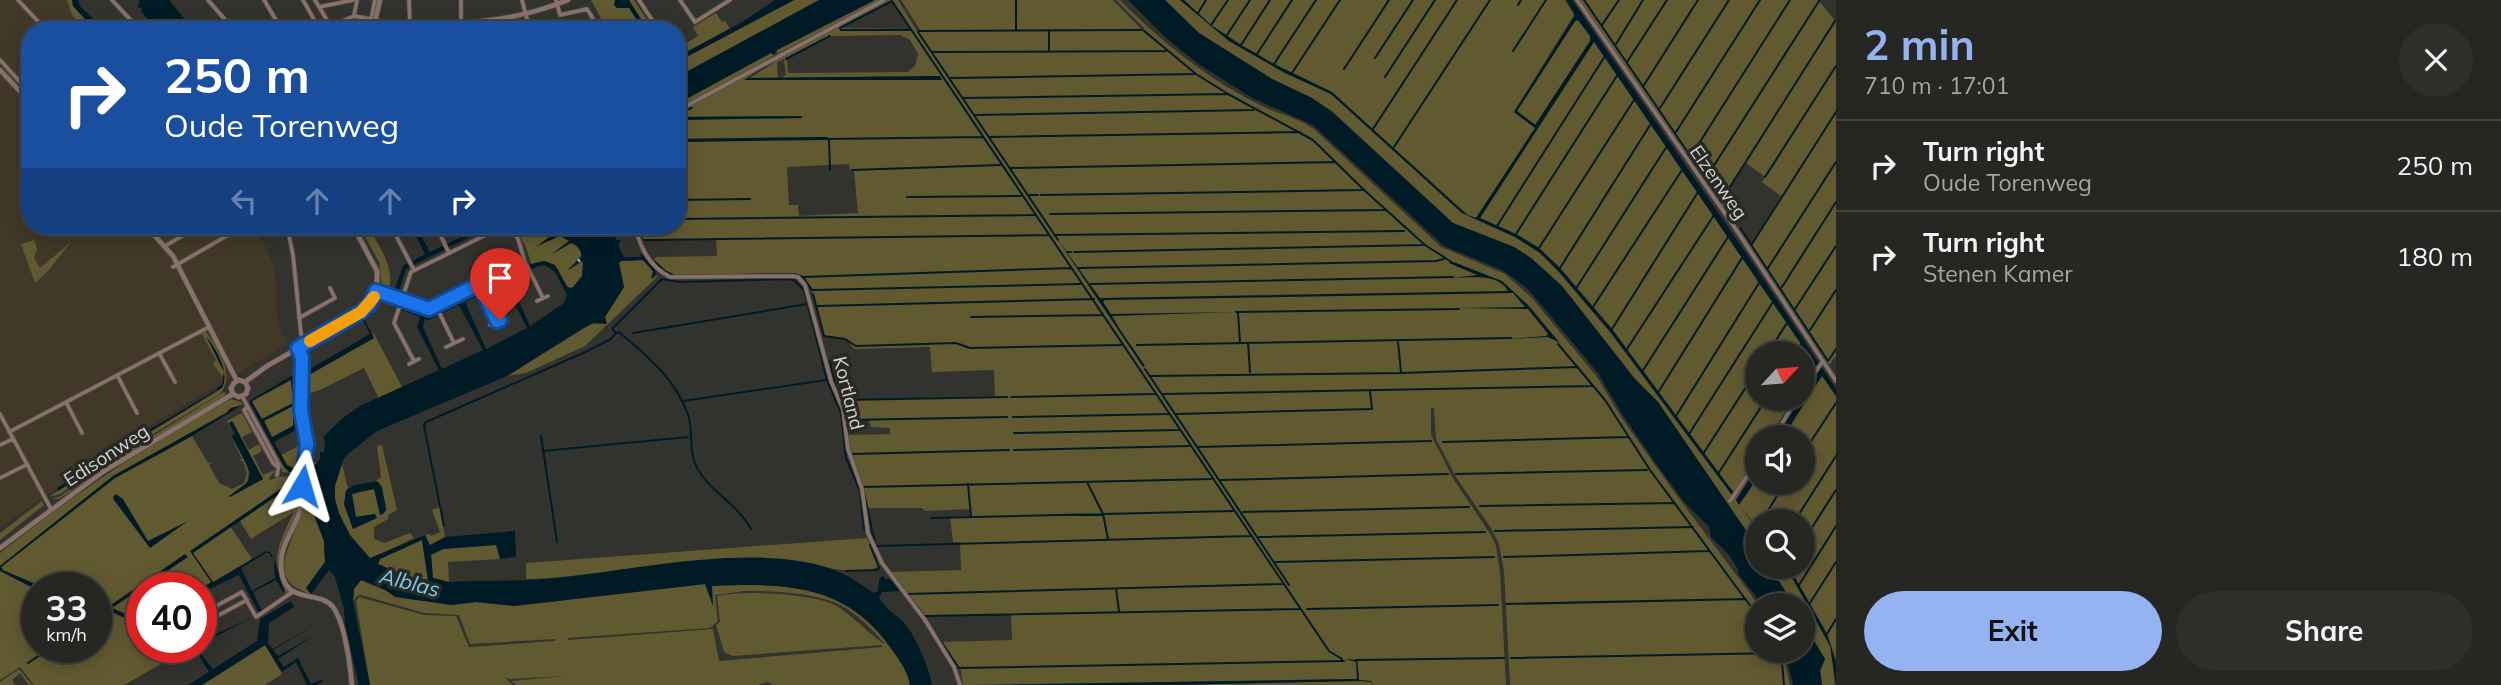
<!DOCTYPE html>
<html lang="en">
<head>
<meta charset="utf-8">
<style>
	:root { --surface:#262622; --page:#2e2e2a; --text:#f1f3f6; --muted:#a4a5a5; --line:#424340; --accent:#95b2f1 }
	body { margin:0; font-family:Mulish,sans-serif; background:var(--page); color:var(--text); height:100vh; display:flex; flex-direction:column; font-size:26px; white-space:nowrap }
	* { box-sizing:border-box; margin:0 }
	p { font-size:23px; color:var(--muted) }
	.icon { flex:none; width:38px; height:38px; fill:none; stroke:currentColor; stroke-width:2; stroke-linecap:round; stroke-linejoin:round }
	.map { position:relative; flex:1; overflow:hidden }
	.panel { display:flex; flex-direction:column; background:var(--surface); width:665px }
	.panel>* { flex:none }
	.banner { position:absolute; left:21px; top:21px; width:665px; height:214px; border-radius:28px; box-shadow:0 4px 18px #0003,0 0 0 2px var(--line); background:#1a4fa0; color:#fff; overflow:hidden }
	.needle { width:46px; rotate:64deg }
	.buttons { position:absolute; left:1745px; top:341px; display:grid; gap:14px }
	.buttons a { display:grid; place-items:center; width:70px; height:70px; border-radius:50%; background:var(--surface); box-shadow:0 4px 18px #0003,0 0 0 2px var(--line); font-size:35px }
	.speed { position:absolute; left:21px; top:572px; display:flex; gap:14px; font-size:35px; font-weight:700; text-align:center }
	.speed>* { display:grid; place-content:center; width:91px; height:91px; border-radius:50%; background:var(--surface); box-shadow:0 4px 18px #0003,0 0 0 2px var(--line); line-height:1 }
	.speed small { font-size:18px; font-weight:400 }
	.speed .limit { border:10px solid #d22; background:#fff; color:#111 }
	.pin { position:absolute; display:grid; place-items:center; width:60px; height:60px; color:#fff; margin:-72px -30px; border-radius:50% 50% 50% 0; rotate:-45deg; box-shadow:0 0 7px #0007 }
	.pin .icon { rotate:45deg }
	.me { position:absolute; width:77px; margin:-38px; rotate:7deg; stroke-linejoin:round; filter:drop-shadow(0 0 5px #0008) }
	.turn { display:flex; align-items:center; gap:24px; height:147px; padding:0 28px; font-size:32px }
	.turn .icon { width:91px; height:91px; stroke-width:2.5 }
	.turn b { display:block; font-size:49px; line-height:60px }
	.lanes { display:flex; align-items:center; height:66px; padding:0 28px; background:#0003; justify-content:center; gap:35px; direction:ltr }
	.lanes .off { opacity:.35 }
	.round { display:grid; place-items:center; flex:none; width:74px; height:74px; border-radius:37px; background:var(--page) }
	.headline { display:flex; align-items:center; justify-content:space-between; height:119px; padding:0 28px }
	h1 { font-size:42px; font-weight:700; line-height:52px; color:var(--accent) }
	.button { display:flex; gap:14px; margin-top:auto; padding:14px 28px }
	.button a { flex:1; height:80px; border-radius:42px; background:var(--accent); color:#111; font-size:28px; font-weight:700; line-height:80px; text-align:center }
	.button a+a { background:var(--page); color:var(--text) }
	ul { padding:0; list-style:none }
	li { display:flex; align-items:center; gap:21px; height:91px; padding:0 28px; border-top:2px solid var(--line) }
	li div { flex:1 }
	li b { display:block; font-size:26px }
	li em { font-style:normal }
	main { display:flex; flex:1; min-height:0 }
	.map>svg:first-child { display:block }
	.industrial { fill:#423828 }
	.green { fill:#615a31; fill-rule:evenodd }
	.water { fill:#001b26; fill-rule:evenodd }
	.lines { fill:none; stroke-linecap:round; stroke-linejoin:round }
	.stream { stroke:#001b26; stroke-width:2 }
	.ferry { stroke:#72cff3; stroke-width:2; stroke-dasharray:9 7; stroke-linecap:butt }
	.minor-casing { stroke:#4f4f4b; stroke-width:5 }
	.tertiary-casing { stroke:#4f4f4b; stroke-width:6 }
	.minor { stroke:#8a726b; stroke-width:3.5 }
	.tertiary { stroke:#8a726b; stroke-width:4.5 }
	.route-casing { stroke:#114b97; stroke-width:18 }
	.route { stroke:#1a73e8; stroke-width:12 }
	.slow { stroke:#f59e0b; stroke-width:12 }
	.labels { text-anchor:middle; dominant-baseline:central; stroke-width:7; stroke-linejoin:round; paint-order:stroke }
	.street-label { font-size:19px; fill:#d4d4d1; stroke:#282824 }
	.water-label { font-size:21px; font-style:italic; fill:#72cff3; stroke:#282824 }
</style>
</head>
<body>
<main>
<div class="map">
<svg width="1836" height="685" viewBox="0 0 1836 685">
	<rect width="100%" height="100%" fill="#32322e"/>
	<path class="industrial" d="M0,0H68L87,30H30V226H256L275,269L277,320L287,344L124,441L0,528Z"/>
	<path class="green" d="M67,0H72L73,6L95,30H86L72,15Z
		M591,0H634L654,30H607Z
		M794,0H819L677,77V62Z
		M875,0H882L777,54V50Z
		M888,0H898L917,31L920,30L901,0H1113L1141,29H1145L1116,0H1120C1160,41 1208,79 1260,105C1278,114 1297,117 1314,129L1441,247L1505,274L1532,298L1597,377L1621,417L1672,489L1749,592L1758,605L1757,651H1783L1790,685H1510L1504,570L1499,544L1491,528L1456,477L1436,439L1434,408H1431V435L1454,480L1491,535L1496,546L1500,572L1506,685H1373L1372,683V685H1168L1365,681L1359,680L1357,660V679H1352L963,685L961,671L943,642L1012,640L1011,614L926,616L891,572L961,570L960,542H953L950,517L971,516V509L925,511L922,508H867C865,482 850,461 848,435L890,434V428L871,427L869,419H848L842,400L995,396L994,370L932,372L930,347L854,349L847,339L823,336L811,288L801,275L791,273L671,275L654,259L657,257L717,256L716,239L644,240L639,226H677V142L827,139V137L677,139V120L802,118V116L680,117V115L693,108L691,107L677,115V112ZM892,2L910,29L840,28ZM900,35L910,40L918,54L915,66L908,72L788,73L787,59L833,36ZM784,59L786,75L780,78L940,76L941,80H744L759,70L776,62L749,78H778L777,62ZM849,164L850,170L854,171L858,213L799,216L798,205H789L787,167Z
		M1165,0H1180L1229,41L1285,73L1331,94L1462,213L1515,237L1540,253L1559,272L1611,333L1732,495L1612,329L1560,268L1539,248L1516,234L1480,218L1587,51L1594,41L1596,44L1817,367L1803,390L1802,354H1757V399H1797L1772,437L1757,438V462L1735,499L1757,465V467L1736,500L1745,497L1757,478V483H1802V438L1783,437L1822,375L1836,396V661L1831,649L1835,685H1822L1820,671L1825,659L1803,622L1802,606L1794,605L1770,567H1786L1830,644L1827,634L1789,567H1802V522H1757V526L1741,508L1757,529V549L1658,402L1635,379L1562,286L1531,258L1514,247L1453,223L1332,111L1312,98L1272,79L1199,33Z
		M1184,0H1565L1574,15L1514,112L1535,128L1476,218L1468,215L1332,92L1274,64L1241,45L1211,25Z
		M1578,0H1818L1836,22V356L1829,365L1738,230V226L1751,245L1781,196L1762,182L1765,177L1746,163L1729,189L1732,191L1730,195L1733,199L1735,218L1730,220Z
		M716,13L722,22L725,21L730,29L677,57V49L698,36L693,27Z
		M1578,20L1590,36V41L1536,125L1517,111L1575,21Z
		M771,53L774,55L766,61L677,109V104Z
		M368,226C377,243 397,270 388,291L382,290L379,262L359,226Z
		M513,226H534L553,233L552,236L537,246L559,236L570,240L552,254L571,243L576,245L582,254L568,271L583,260C585,272 581,285 569,289L557,268L543,261L531,264L526,247Z
		M34,240L37,249L34,258L40,268L71,242L47,272L35,283L21,244Z
		M643,260L653,271V279L656,275L657,277L585,346L526,373L507,376C528,364 583,322 603,322L606,324L605,317L624,287L619,263L621,261Z
		M205,331C218,348 236,375 220,394L128,449L60,494L49,497L127,446L222,388C231,370 215,353 207,337L224,372L223,377L213,364L216,360L202,334Z
		M373,332L402,387L379,399L364,368L320,390L304,395V387H308V375L373,338Z
		M291,379L293,403L262,419L252,402L254,400Z
		M224,392L226,394L217,401L120,459L59,499H51L59,497L117,458Z
		M231,399L241,402L243,405L231,408L226,413L113,476L0,566V553C73,495 148,444 231,399Z
		M293,406V426L272,438L264,421Z
		M242,413L252,432L242,437L249,450L259,444L262,451L253,456L263,475L277,469L269,478L270,480L278,477L299,475L301,478L297,512L284,541L280,570L291,591L287,595C269,561 278,544 294,512L251,539L240,521L288,488L294,495L292,478L288,483L230,526L252,559L201,591V588H142V648H189L124,685H34L20,667L0,680V568L115,478L192,436L208,463L212,462L209,465L219,483L232,489L244,483L247,473L243,461H238L242,459L231,437C238,449 256,470 245,484C240,490 233,492 230,497L263,479L233,422L229,423L232,430L227,421ZM37,588H96V648H37Z
		M255,416L284,467L292,472L281,455L297,447L305,446L300,469L292,473L282,472L281,466L254,417Z
		M382,445L397,510L388,515V519L374,527V539L384,543L410,533L414,538L376,557L369,558C352,541 330,511 335,485C337,479 340,471 342,464L348,488L344,504L353,529L375,514L356,517L351,495L360,491L374,489L381,515L386,505L379,482H374L381,477L377,446Z
		M307,462H318L311,469L313,478L311,498L324,541L325,562L306,588L311,594C263,580 293,545 299,517C303,499 305,480 307,462Z
		M42,501L44,505L0,540V533Z
		M440,507L445,537L429,546L425,535L429,534L431,536L440,532L432,510Z
		M867,538L881,566C850,580 805,559 771,559C728,558 685,562 643,567C604,572 566,578 526,579V563Z
		M422,540L428,580L406,576L378,564L380,559Z
		M496,545L498,547L500,559L448,562L449,582L433,578L431,555L443,549Z
		M361,580L388,592L451,605L476,602L514,606L706,584L712,601V586C783,583 845,583 890,647C898,658 908,671 910,685H773L767,682L758,685H516L511,681L564,676L509,679L504,677L513,685H370L356,601L359,597L424,615L456,616L469,647L555,641V639L470,644L459,615L424,613L361,595L357,596L353,601L354,589ZM745,591C774,591 809,592 836,603C855,611 873,630 886,645C872,637 855,618 840,608C820,593 742,590 717,596L720,622L716,625L724,652L733,656L881,645L883,647L719,661L713,629L568,640V638L710,628L718,621L715,595Z
		M265,645L282,674L265,685H202Z
		M19,669L32,685H29L20,673L12,680L15,685H0V682Z"/>
	<path class="water" d="M72,0H78L80,6L104,30H95L73,6Z
		M138,0H169L194,30H156L141,11L142,7L139,8L137,6L140,2Z
		M615,0H629L648,30H643L629,8H617L614,5Z
		M775,0H794L677,62V57L742,22Z
		M819,0H875L777,50L774,55L771,53L677,104V77Z
		M1128,0H1165L1199,33L1272,79L1312,98L1332,112L1453,223L1514,247L1531,258L1562,286L1635,379L1658,402L1752,539L1757,549V567H1770L1794,605H1763L1738,574V569L1728,554L1711,537L1709,527L1684,502L1652,458L1622,414L1598,373L1528,289L1502,270L1444,246L1313,125L1252,98L1200,65L1167,39Z
		M1180,0H1184L1211,25L1241,45L1274,64L1332,92L1467,215L1476,218L1535,128L1514,112L1574,17V13L1566,0H1572L1750,259L1836,389V396L1822,376L1783,437H1775L1800,399H1802L1803,394L1818,369L1594,42L1480,218L1516,234L1539,248L1560,268L1612,329L1734,493L1732,495L1611,333L1559,272L1540,253L1515,237L1462,213L1331,94L1285,73L1229,41ZM1578,20L1590,36V41L1535,125L1517,111L1575,21Z
		M776,61L749,78L940,76L942,80H744Z
		M691,107L693,108L680,115V117L802,116V118L677,120V115Z
		M828,137V140L677,142V139Z
		M411,226H416L430,252L463,236L459,226H464L468,233L482,226H492L406,269L395,303L430,315L531,264L545,261L555,265L567,287L572,288L582,276L583,261L567,270L581,258C583,252 578,245 571,243L552,254L569,241L560,236L537,246L553,234L534,226H611L616,240H621L618,245L624,257H641L639,252L655,268L656,275L651,279L653,271L643,260L621,261L619,263L624,287L605,317L607,324L592,323L507,376L377,431L349,453L343,460L335,486V499L339,513L350,535L370,558L425,535L430,545L445,537L515,531L516,557L500,559L496,545L443,549L431,555L433,578L449,582C488,580 527,582 566,577C642,568 760,543 832,569C848,575 860,584 874,593L878,591L879,579L883,576L886,579H890L900,591L882,592L879,598C885,607 891,612 899,618C914,630 929,667 932,685H910C908,671 898,658 890,647C845,583 783,583 712,586L713,606L705,584L514,606L476,602L451,605L395,597L384,589L361,580L354,589L353,601L370,685H359L345,626L344,609L335,577L329,570L311,594L306,588L325,562L324,541L315,518L311,498L313,478L311,469L320,459V452L324,453L325,440L323,437L345,416L362,405L439,370L417,327L420,317L389,305L403,266L425,254ZM545,265L555,272L567,295L564,303L530,326L509,280L538,266ZM504,283L527,328L486,349L465,302ZM459,305L483,350L442,369L423,327L425,319L429,320ZM422,540L428,580L406,576L378,564L380,559Z
		M1058,240L1100,298L1508,291C1498,273 1472,278 1452,278L1477,275L1449,263L1451,261L1502,281L1528,305L1560,343L1548,337L1509,339L1546,336L1548,334L1528,309L1457,308L1525,307L1513,293L1105,300L1103,302L1111,314L1236,312L1112,316C1122,334 1134,349 1145,366L1143,367Z
		M369,317L365,321L374,338L309,375L307,387L304,363L308,370L370,334L363,321L305,352Z
		M206,336C216,349 230,371 222,388L127,446L58,491L57,488L118,448L217,390V388L222,385L224,372Z
		M300,371L296,380V430L274,442L287,465L293,468L292,472H289L284,467L249,401ZM291,380L293,403L262,419L252,402L254,400ZM293,406V426L272,437L264,421Z
		M242,405L192,436L115,478L1,567L3,570L45,588L31,587L0,571V566L113,476L226,413L231,408Z
		M232,421L263,479L230,497L229,496L248,482L250,472L232,436L235,434L229,423Z
		M1757,467V478L1739,505L1736,500Z
		M289,478H292L295,495H292L290,488H288L193,553L213,582L266,551L270,552C278,563 278,578 285,591L283,592L276,580L253,592L261,609L270,607L259,613L239,575L201,593V589L211,582L190,551L278,491L288,483ZM266,553H269L274,560L275,578L252,591L241,568Z
		M377,481L382,487L386,510L383,514L380,515L374,489L352,494L356,517L375,514L377,518L353,529L344,504L346,490L355,485Z
		M116,494L123,499L148,541L188,521L150,548L114,500L113,497Z
		M185,554L188,557L112,608L142,621V626L105,609Z
		M1786,567H1789L1827,634L1836,661V685L1830,646Z
		M291,601L294,607L269,623L268,643L273,649L331,615L273,650L278,656L315,635L278,659L284,667L298,658L311,684L323,679V681L317,685H307L296,662L282,672L265,645L202,685H188L209,672L196,651L198,650L213,669L257,641L260,619Z
		M201,611L214,635L253,617L201,644L208,638L201,622Z
		M1803,622L1825,659L1820,670L1822,685H1793L1785,651H1802Z
		M1345,659L1357,660L1359,680L1371,681L1373,685L1371,682L1359,681L1168,685H990L1357,679L1356,662Z"/>
	<g class="lines">
		<path class="stream" d="M1584,0L1721,201L1835,21
			M1518,5L1521,0
			M1198,13L1206,0
			M1211,25L1228,0
			M1602,25L1619,0
			M910,30H841L840,28L892,1L1329,651L1342,659V661
			M1016,30V0
			M1143,30L1196,74L1228,94L1313,140L1364,190L1425,245L1450,261
			M919,31L1141,30
			M918,32L1058,240
			M1049,32V51
			M1227,35L1250,0
			M1616,44L1643,0
			M1241,45L1270,0
			M1513,51L1546,0
			M933,52L1166,51
			M1257,54L1292,0
			M1375,58L1413,0
			M786,59L830,36
			M1627,62L1667,0
			M1274,64L1316,0
			M1344,69L1389,0
			M1292,73L1340,0
			M1385,77L1435,0
			M951,78L1194,74
			M1644,85L1698,0
			M963,98L1228,94
			M1660,108L1729,0
			M975,115L1254,110
			M1373,129L1457,0
			M1676,132L1760,0
			M989,137L1300,132
			M827,139L983,137
			M829,140L830,170
			M1394,147L1490,0
			M1691,156L1790,0
			M1011,168L1335,162
			M852,170L1000,165
			M1765,177L1836,66
			M1706,178L1819,1
			M1030,195H1038
			M1041,195L1362,190
			M907,197L1021,196
			M677,200L750,199
			M1050,214L1385,210
			M677,219L1035,215
			M1497,226L1605,56
			M1740,228L1828,361L1836,349
			M1516,234L1618,74
			M1054,235L1404,231
			M644,240L1049,235
			M1752,244L1836,112
			M1539,248L1634,100
			M1067,252H1071
			M1074,252L1423,245
			M656,263L664,271L673,275
			M1079,268L1436,261L1444,259
			M1560,268L1650,125
			M1768,268L1836,162
			M741,275L795,274L803,277L812,290
			M803,277L1071,268
			M1091,284L1453,277
			M1577,287L1667,146
			M1782,287L1836,202
			M812,290L1080,284
			M813,294L824,336L845,339L856,346L956,343L970,348L1121,345
			M817,306L1094,299
			M1593,307L1682,170
			M1795,309L1836,246
			M1236,312L1459,309
			M1238,313L1240,342
			M971,317L1103,315
			M1612,329L1698,192
			M1810,330L1836,290
			M616,333L612,329L662,279L681,282L786,279L794,280L804,290L827,380L841,413L846,458L860,491L864,529
			M617,333L619,332C647,356 676,379 688,415C694,432 688,452 697,468C711,493 737,503 751,529
			M633,333L807,304
			M1398,342L1401,372
			M1248,343L1250,372
			M1558,344L1605,400L1650,470L1757,615
			M1137,345L1511,338
			M1627,349L1714,215
			M1767,354L1787,323
			M1795,354L1801,344
			M830,361L834,381L845,410L848,439
			M1145,369L1289,585
			M1642,372L1728,237
			M1150,376L1401,373L1578,367
			M1802,387L1816,366
			M1659,391L1742,258
			M1162,394L1592,386
			M1011,397L1155,394
			M843,400L1007,397
			M683,401L826,380
			M1176,414L1372,409L1370,391
			M1676,416L1759,283
			M1013,417L1168,414
			M847,420L1007,417
			M1014,433L1179,430
			M1689,434L1773,302
			M541,436L557,542
			M1770,438L1795,399
			M1443,442L1628,437
			M1198,447L1431,441
			M1014,450L1189,446
			M543,451L688,437
			M852,454L1009,450
			M1703,454L1757,370
			M1802,455L1836,403
			M857,471C867,495 869,521 876,547
			M1456,474L1647,470
			M1718,474L1766,399
			M1221,480L1448,474
			M1087,482L1103,514L1108,539
			M968,484L971,516
			M864,487L1211,479
			M1480,506L1675,503
			M1243,512L1469,507
			M931,518L1233,511
			M1761,522L1785,483
			M1794,522L1836,456
			M444,526L424,426L426,422L581,354L611,339L616,333
			M1495,531L1693,527
			M1259,537L1485,532
			M1802,543L1836,490
			M876,546L1251,536
			M1504,557L1709,551
			M1276,562L1494,557
			M846,571L878,570L879,567L870,545
			M1799,585L1836,526
			M1116,589L1119,611
			M908,594L1283,584
			M1810,603L1836,562
			M1506,604L1746,599
			M1307,609L1498,605
			M96,610L99,614L96,616
			M925,616L1300,609
			M932,629L959,668L1344,661
			M1827,634L1836,619
			M1776,651L1782,662L1784,685
			M1511,658L1777,653
			M1356,660L1504,658
			M28,663L50,648"/>
		<path class="ferry" d="M578,259L580,262"/>
		<g class="minor-casing">
			<path id="minor" d="M18,0L46,30
				M112,0L140,30
				M208,0L234,30
				M264,0L282,30
				M303,0L320,30
				M315,0L330,25
				M409,0L410,24
				M461,0V23
				M522,0L530,30
				M556,0L560,15L587,9L600,30
				M639,0L656,26
				M680,0L695,22L730,0
				M1577,0L1733,225L1836,381
				M319,7L353,0
				M354,16L357,0
				M322,30L354,16L371,19L375,0
				M0,60L30,93
				M677,111L884,0
				M287,226L293,255L301,334L305,343
				M391,226L414,270
				M436,226L449,253
				M634,226C641,247 648,266 670,277L793,276L798,277L805,285L831,381L843,409L848,449L862,489L868,533L882,563L925,620L954,667L960,685
				M468,230L475,226L480,237
				M165,246L199,226
				M525,262L543,298
				M173,267L230,234
				M480,285L497,321
				M376,291L429,309L525,262L518,239L509,226
				M537,301L548,296
				M436,306L454,343
				M299,318L335,298L330,288
				M490,325L504,318
				M446,347L463,339
				M159,353L175,382
				M414,361L394,323L411,272L504,226
				M409,364L419,359
				M117,375L137,413
				M1802,391L1823,361
				M242,396L279,465L277,475
				M66,402L82,433
				M247,407L244,410L273,463L276,466L279,465
				M0,414L51,509
				M9,432L209,327
				M1773,438L1797,399
				M0,445L13,439
				M0,478L26,465
				M1730,501L1757,462
				M213,608L217,616L247,600
				M205,612L242,592L256,617L294,591"/>
		</g>
		<g class="tertiary-casing">
			<path id="tertiary" d="M376,21C393,26 412,24 430,24C481,23 521,19 568,0
				M373,30L380,0
				M0,70L30,102
				M146,226L173,256L237,381
				M298,348C308,367 300,391 301,411C302,422 306,433 307,443C308,459 303,496 299,513C294,530 281,544 281,563C281,608 318,588 333,607C345,623 350,665 352,685
				M245,382L267,366L358,314L373,300L377,286V271L353,226
				M233,394L239,397L246,394L248,388L245,382
				M233,394L231,388L234,383L239,380L245,382
				M0,548L104,471L233,394"/>
		</g>
		<use href="#minor" class="minor"/>
		<use href="#tertiary" class="tertiary"/>
	</g>
	<g class="lines">
		<g class="route-casing">
			<path id="route" d="M302,486L307,444L301,411L302,358L298,348L361,312L369,305L376,291L429,309L479,284L497,321L500,320"/>
		</g>
		<use href="#route" class="route"/>
		<path class="slow" d="M310,341L361,312L374,297"/>
	</g>
	<g class="labels">
		<g class="street-label">
			<text transform="translate(1719 182) rotate(55)">Elzenweg</text>
			<text transform="translate(849 393) rotate(76)">Kortland</text>
			<text transform="translate(106 455) rotate(-33)">Edisonweg</text>
		</g>
		<g class="water-label">
			<text transform="translate(410 582) rotate(14)">Alblas</text>
		</g>
	</g>
</svg>
<div class="buttons">
<a><svg class="needle" viewBox="-14 -14 28 28"><path d="M0-13l5 13h-10z" fill="#e53935"/><path d="M0 13l5-13h-10z" fill="#a4a5a5"/></svg></a>
<a><svg class="icon" aria-label="sound" viewBox="0 0 24 24"><path d="M4 9h4l5-4v14l-5-4H4zM17 9q2 3 0 6"/></svg></a>
<a><svg class="icon" aria-label="search" viewBox="0 0 24 24"><circle cx="10" cy="10" r="6"/><path d="M15 15l6 6"/></svg></a>
<a><svg class="icon" aria-label="layers" viewBox="0 0 24 24"><path d="M12 4l9 5-9 5-9-5zM3 14l9 5 9-5"/></svg></a>
</div>
<div class="speed"><div>33<small>km/h</small></div><div class="limit">40</div></div>
<div class="pin" style="left:500px;top:320px;background:#d93025"><svg class="icon" aria-label="arrive" viewBox="0 0 24 24"><path d="M6 21V4h12l-3 4 3 4H6"/></svg></div>
<svg class="me" style="left:302px;top:486px" viewBox="-20 -20 40 40"><path d="M0-17L14 15 0 8-14 15z" fill="#1a73e8" stroke="#fff" stroke-width="4"/></svg>
<div class="banner">
<div class="turn"><svg class="icon" aria-label="right" viewBox="0 0 24 24"><path d="M7 20v-9h11M14 6l5 5-5 5"/></svg><div><b>250 m</b>Oude Torenweg</div></div>
<div class="lanes"><svg class="icon off" aria-label="left" viewBox="0 0 24 24"><path d="M17 20v-9H6M10 6l-5 5 5 5"/></svg><svg class="icon off" aria-label="ahead" viewBox="0 0 24 24"><path d="M12 20V5M6 11l6-6 6 6"/></svg><svg class="icon off" aria-label="ahead" viewBox="0 0 24 24"><path d="M12 20V5M6 11l6-6 6 6"/></svg><svg class="icon" aria-label="right" viewBox="0 0 24 24"><path d="M7 20v-9h11M14 6l5 5-5 5"/></svg></div>
</div>
</div>
<section class="panel">
<div class="headline"><div><h1>2 min</h1><p>710 m · 17:01</p></div><a class="round"><svg class="icon" aria-label="close" viewBox="0 0 24 24"><path d="M6 6l12 12M18 6L6 18"/></svg></a></div>
<ul>
<li><svg class="icon" aria-label="right" viewBox="0 0 24 24"><path d="M7 20v-9h11M14 6l5 5-5 5"/></svg><div><b>Turn right</b><p>Oude Torenweg</p></div><em>250 m</em></li>
<li><svg class="icon" aria-label="right" viewBox="0 0 24 24"><path d="M7 20v-9h11M14 6l5 5-5 5"/></svg><div><b>Turn right</b><p>Stenen Kamer</p></div><em>180 m</em></li>
</ul>
<div class="button"><a>Exit</a><a>Share</a></div>
</section>
</main>
</body>
</html>
